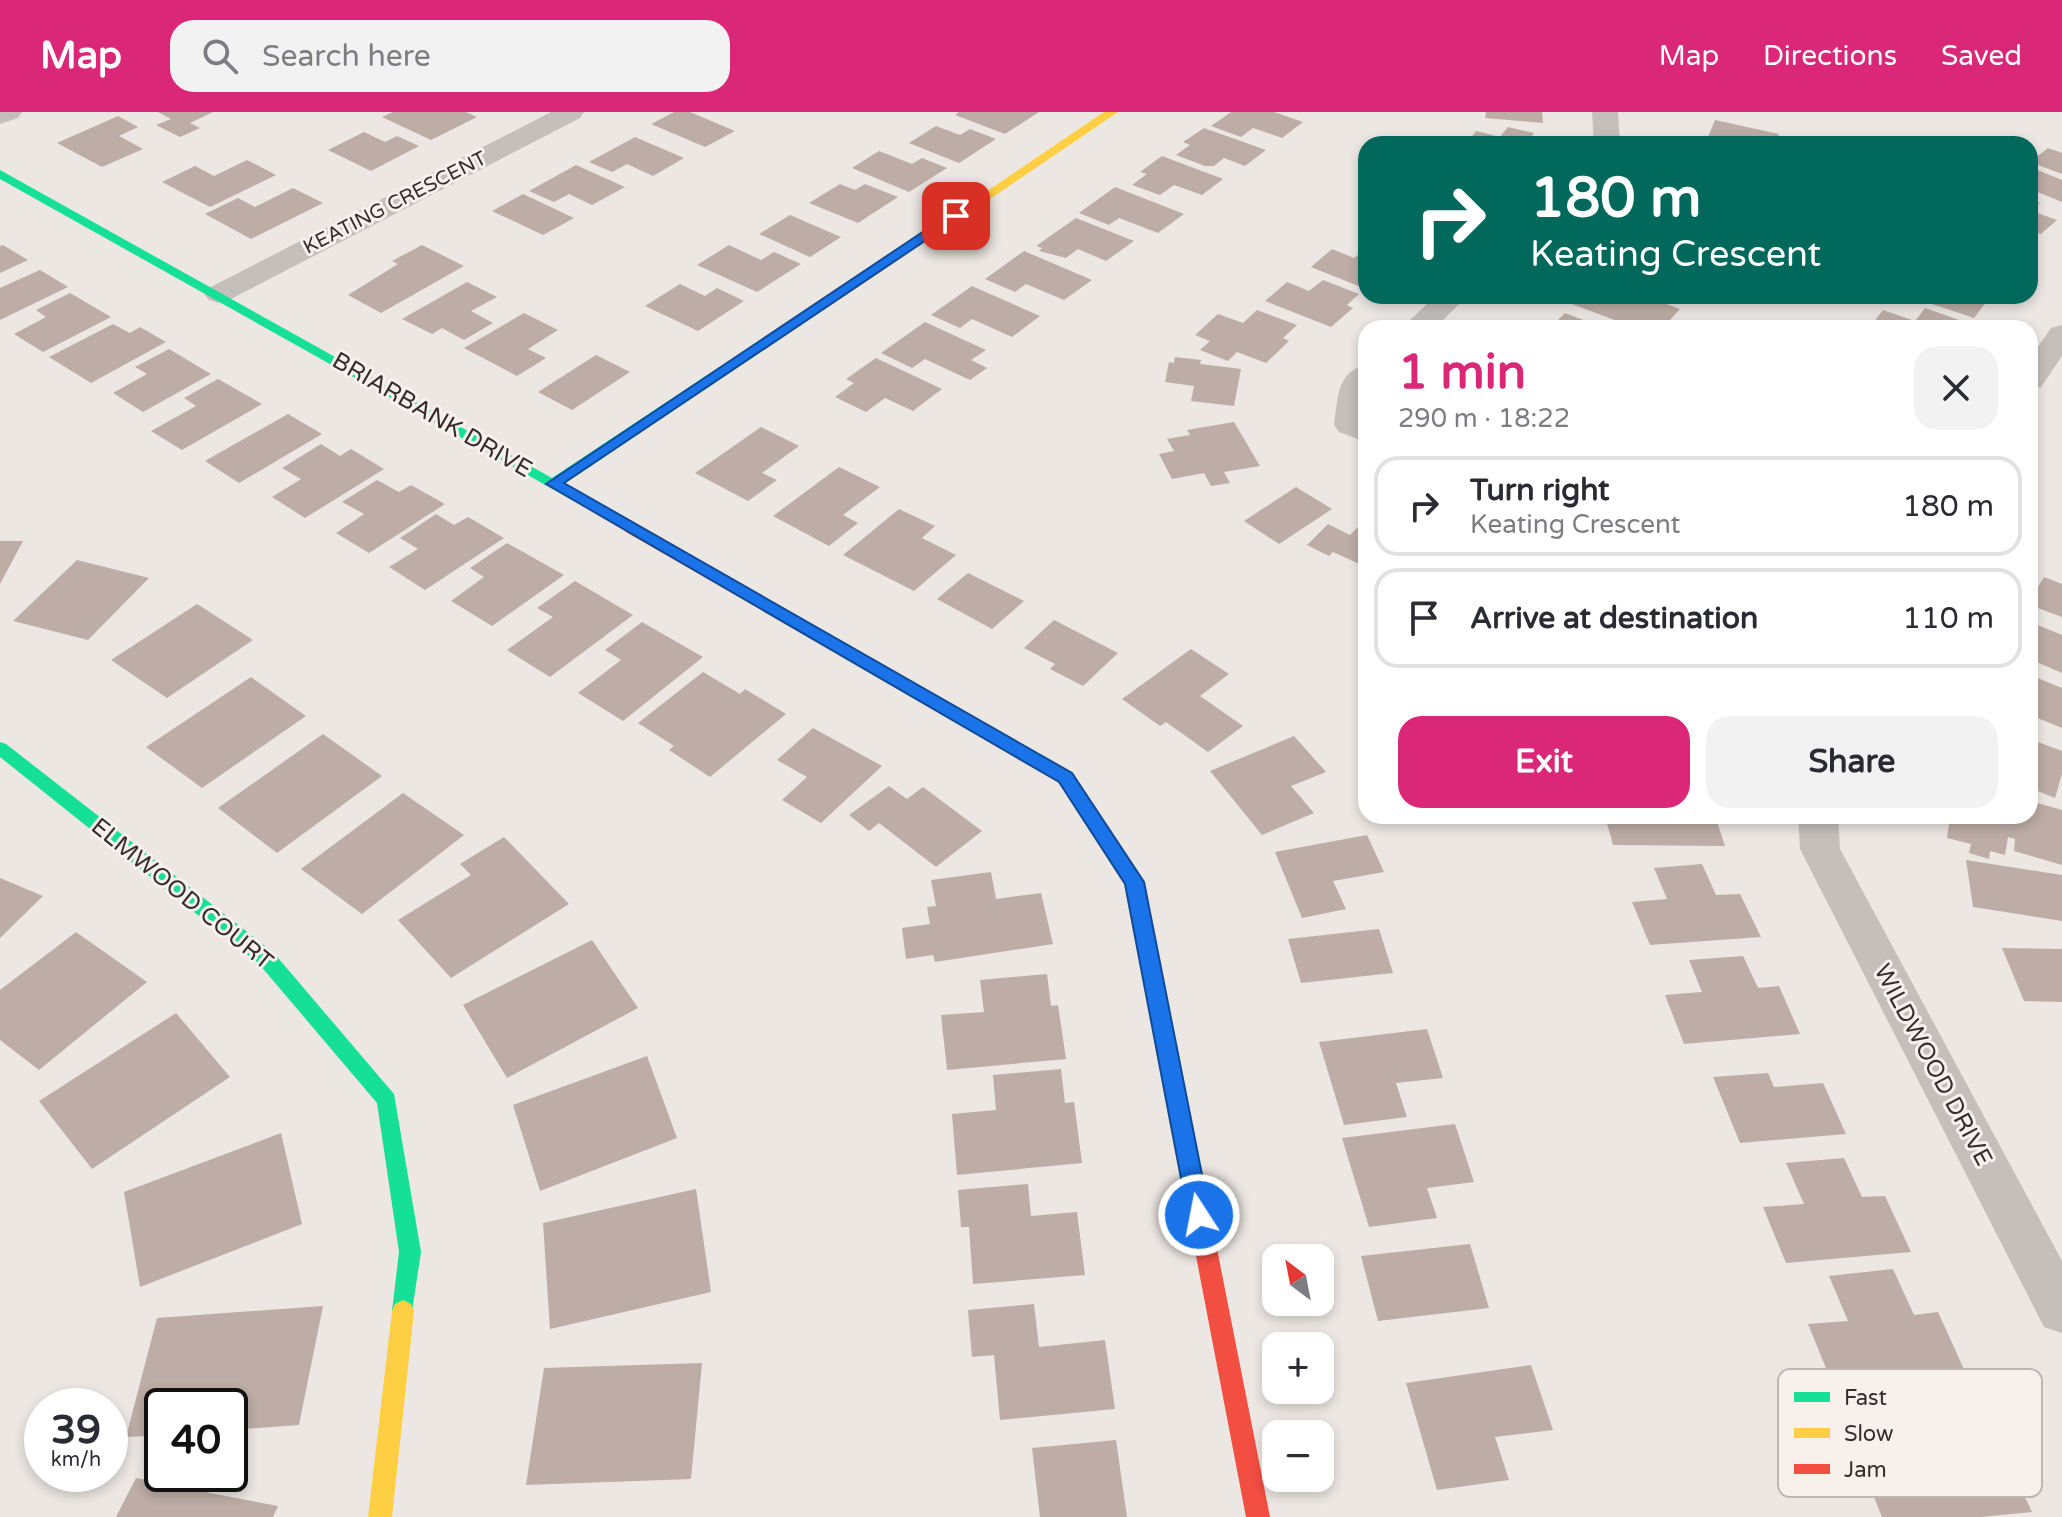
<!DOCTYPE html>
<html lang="en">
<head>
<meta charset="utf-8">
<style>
	:root { --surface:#fff; --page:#f2f2f3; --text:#2b2b33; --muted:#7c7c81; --line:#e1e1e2; --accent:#db2777 }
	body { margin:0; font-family:"Varela Round",sans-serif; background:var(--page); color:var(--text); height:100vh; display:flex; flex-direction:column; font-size:30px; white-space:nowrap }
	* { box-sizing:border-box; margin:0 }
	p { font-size:26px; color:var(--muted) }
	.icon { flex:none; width:44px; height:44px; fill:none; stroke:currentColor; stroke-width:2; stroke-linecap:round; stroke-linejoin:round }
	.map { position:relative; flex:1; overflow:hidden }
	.details { position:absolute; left:1358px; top:208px; width:680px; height:504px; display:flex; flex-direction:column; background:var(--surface); border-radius:24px; box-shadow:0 4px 12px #0003 }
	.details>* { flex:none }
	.banner { position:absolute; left:1358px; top:24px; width:680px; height:168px; border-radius:24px; box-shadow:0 4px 12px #0003; background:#00695c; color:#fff; overflow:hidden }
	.needle { width:52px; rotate:328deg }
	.fabs { position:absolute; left:1262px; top:1132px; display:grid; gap:16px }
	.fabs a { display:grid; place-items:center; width:72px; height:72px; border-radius:16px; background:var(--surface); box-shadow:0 4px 12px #0003; font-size:40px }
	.speed { position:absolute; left:24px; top:1276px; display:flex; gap:16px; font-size:40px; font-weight:700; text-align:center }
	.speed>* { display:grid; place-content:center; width:104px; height:104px; border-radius:50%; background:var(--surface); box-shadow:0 4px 12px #0003; line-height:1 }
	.speed small { font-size:20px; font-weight:400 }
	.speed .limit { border:4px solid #111; border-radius:12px; background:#fff; color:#111 }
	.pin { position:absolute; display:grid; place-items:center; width:68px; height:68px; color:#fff; margin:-34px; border-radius:16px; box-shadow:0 4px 12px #0006 }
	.me { position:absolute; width:88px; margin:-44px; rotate:349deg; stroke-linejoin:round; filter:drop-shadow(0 0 6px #0008) }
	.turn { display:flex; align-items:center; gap:28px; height:168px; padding:0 40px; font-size:36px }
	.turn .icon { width:104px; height:104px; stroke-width:2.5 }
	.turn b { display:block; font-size:56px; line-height:68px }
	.round { display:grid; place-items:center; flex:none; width:84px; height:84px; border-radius:24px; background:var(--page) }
	.headline { display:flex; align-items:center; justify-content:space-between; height:136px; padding:0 40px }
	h1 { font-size:48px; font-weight:800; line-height:60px; color:var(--accent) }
	.button { display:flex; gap:16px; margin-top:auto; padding:16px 40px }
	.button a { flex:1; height:92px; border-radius:24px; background:var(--accent); color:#fff; font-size:32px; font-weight:800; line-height:92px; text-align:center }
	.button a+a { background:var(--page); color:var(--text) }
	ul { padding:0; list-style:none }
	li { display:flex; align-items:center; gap:24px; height:100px; margin:0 16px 12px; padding:0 24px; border:4px solid var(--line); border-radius:24px }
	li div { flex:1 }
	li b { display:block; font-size:30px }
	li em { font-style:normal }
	header { display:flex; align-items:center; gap:48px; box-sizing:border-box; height:112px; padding:0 40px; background:var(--accent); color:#fff }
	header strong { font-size:38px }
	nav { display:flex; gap:44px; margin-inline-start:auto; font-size:28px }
	.search { width:560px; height:72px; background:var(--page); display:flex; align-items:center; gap:20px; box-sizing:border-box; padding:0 28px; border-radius:24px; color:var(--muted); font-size:30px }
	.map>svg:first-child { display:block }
	.building { fill:#bdada6 }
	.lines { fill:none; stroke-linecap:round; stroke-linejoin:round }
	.street { fill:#c5bfbb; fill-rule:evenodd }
	.fast { fill:#16e098; fill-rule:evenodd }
	.slow { fill:#ffcf43; fill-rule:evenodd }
	.jam { fill:#f24e42; fill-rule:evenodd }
	.route { fill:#1a73e8; stroke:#114b97; stroke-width:2 }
	.labels { text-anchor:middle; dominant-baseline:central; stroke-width:6; stroke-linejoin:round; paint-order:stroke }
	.far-street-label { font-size:20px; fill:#352d2a; stroke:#f8f1eb }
	.street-label { font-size:24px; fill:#352d2a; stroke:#f8f1eb }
	.key { fill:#f8f1eb; stroke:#beb6b1; stroke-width:2 }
	.key-label { font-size:22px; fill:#352d2a }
</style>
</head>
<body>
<header>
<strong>Map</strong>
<div class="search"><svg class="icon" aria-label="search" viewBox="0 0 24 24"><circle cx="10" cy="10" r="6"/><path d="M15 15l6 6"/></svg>Search here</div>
<nav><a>Map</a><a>Directions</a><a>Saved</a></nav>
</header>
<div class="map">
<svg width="2062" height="1405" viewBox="0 0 2062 1405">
	<rect width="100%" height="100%" fill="#ece7e2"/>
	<path class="building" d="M158,0H213L190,11L200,16L180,25L156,13L171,7Z
		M393,0H466L477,5L431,28L382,5Z
		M674,0H690L735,19L705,35L651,12Z
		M959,0H1039L1005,22L955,3Z
		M1231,0H1274L1303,10L1282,26L1253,16L1241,25L1211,14Z
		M1486,0H1542L1543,11L1485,6Z
		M118,4L138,15L119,24L143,37L102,55L57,31Z
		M1715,8L1779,22L1775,32H1705Z
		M936,14L960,23L970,17L996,27L959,51L909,31Z
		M1508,15L1534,21L1526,32H1466L1476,19L1500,25Z
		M1204,16L1266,38L1245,54L1224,46L1214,54H1205L1176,43L1190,33L1183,30Z
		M364,20L385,30L397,24L419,34L371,59L328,38Z
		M635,25L684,46L653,64L627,52L612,60L589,50Z
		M2048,36L2062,41V62L2030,50Z
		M879,39L912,52L922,46L947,56L909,80L852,56Z
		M1162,44L1223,67L1202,83L1174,73L1160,83L1132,73L1147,62L1140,60Z
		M247,48L276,63L210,95L162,70L195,54L214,64Z
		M576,53L625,75L592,93L569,82L554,90L529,79Z
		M2030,55L2062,68V90L2030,77Z
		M840,72L855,78L865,72L898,85L858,111L809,91Z
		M1115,75L1184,102L1158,121L1119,106L1109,113L1079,101Z
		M293,76L323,91L251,127L205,102L238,86L255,95Z
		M523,82L574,106L543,123L492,99Z
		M2030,87L2040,91L2032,99L2057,108L2041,122L2030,118Z
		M790,103L841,125L810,145L759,122Z
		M1076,106L1134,129L1106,149L1078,137L1066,146L1039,139L1042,136L1036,134Z
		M3,133L28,148L0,161V134Z
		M422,133L464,154L381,201L348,183L398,152L392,149Z
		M729,133L761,148L774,140L801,152L757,180L697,153Z
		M1366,136V177L1311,155L1332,137L1354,146Z
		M1024,139L1092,168L1064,188L1026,172L1015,180L985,167Z
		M40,158L68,175L0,208V176Z
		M1323,168L1359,182L1347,193L1353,196L1331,215L1265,189L1287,170L1309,179Z
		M467,170L497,185L471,199L493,211L464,228L442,216L432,222L402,207Z
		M680,172L705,184L717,176L744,189L698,219L645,194Z
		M972,174L1040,204L1012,225L972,207L960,216L931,203Z
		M70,181L111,205L43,240L14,222L46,205L36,198Z
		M1580,184H1644L1680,197L1663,216H1636L1572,192Z
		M1973,184L1987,189L1974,206L1911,185Z
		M1925,196L1965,210L1960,216H1869L1883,198L1915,209Z
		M1257,198L1297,213L1283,226L1289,229L1266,251L1237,240L1228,249L1200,238L1210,229L1195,223L1218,202L1243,211Z
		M524,201L558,218L528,237L546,246L517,264L464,236Z
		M1565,201L1604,216H1550Z
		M925,210L986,238L971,248L987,256L970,268L925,247L912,256L881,241Z
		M113,212L130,221L140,215L166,230L91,271L49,245Z
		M169,237L211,262L143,300L113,281L147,262L135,255Z
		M596,243L630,260L572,298L538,280Z
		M1175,245L1201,248L1200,252L1241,257L1234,294L1191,289L1194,274L1165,270L1169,250L1174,251Z
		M876,246L942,277L913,299L885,286L866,300L835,285L854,271L846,267Z
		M218,267L262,292L182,338L151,319L196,294L184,286Z
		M288,302L322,322L239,371L205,349Z
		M1234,310L1260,354L1224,360L1230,371L1211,374L1204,361L1172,367L1159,342L1174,339L1167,327L1190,323L1187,318Z
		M761,315L799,334L762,361L777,368L748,389L695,361Z
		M321,332L340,344L351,337L384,357L305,406L272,385L301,367L282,356Z
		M839,355L880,375L843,403L858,411L829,434L773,404Z
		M377,368L399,380L411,373L445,392L369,441L336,421L364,402L342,390Z
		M1296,375L1332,397L1279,432L1244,409Z
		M899,397L935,414L922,426L956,443L914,479L843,443Z
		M436,402L454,413L468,405L504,426L425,478L389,455L418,437L400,426Z
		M1366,407V455L1333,440L1329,444L1307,433L1328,412L1350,423Z
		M0,429H23L0,472Z
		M507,431L564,463L492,514L451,489L484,465L470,456Z
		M77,448L149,466L88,528L13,509Z
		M968,461L1024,489L992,517L937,487Z
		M2044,465L2062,472V505L2030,493L2033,484L2030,483V473L2038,475Z
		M575,469L633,503L550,565L507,538L553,505L537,496Z
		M197,492L253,528L167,586L111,548Z
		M1054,508L1118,541L1083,574L1050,557L1055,552L1024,536Z
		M642,510L703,545L623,609L578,581L621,548L605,538Z
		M2030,510L2062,523V561L2030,547Z
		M1191,537L1229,562L1200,584L1243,614L1208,640L1166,610L1160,614L1122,587Z
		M703,560L740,582L745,577L786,602L710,665L669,638L674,634L638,611Z
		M2030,563L2062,576V616L2030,603Z
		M251,565L306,604L202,676L146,635Z
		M813,616L882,654L821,711L782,688L807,665L777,648Z
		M323,622L382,664L277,741L218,696Z
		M1294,624L1326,660L1291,674L1314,701L1262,723L1210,659Z
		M2030,627L2062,639V662L2055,686L2030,676Z
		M889,674L907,687L923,675L982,719L936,755L879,711L869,719L849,703Z
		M403,681L464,723L362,802L301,757Z
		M2030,689L2062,698V753L2014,739L2015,727L2008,725L2005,743L1990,739L1989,747L1969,741L1971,732L1947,726L1950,704H2030Z
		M1605,704H1715L1725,734L1613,733Z
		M1367,723L1384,760L1333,769L1346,797L1302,806L1275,740Z
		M504,725L569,792L451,866L398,808L471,763L460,752Z
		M1966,748L2062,763V809L1973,795Z
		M1702,752L1716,783L1740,782L1761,825L1650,833L1632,790L1667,787L1654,756Z
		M991,760L996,787L1041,781L1053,832L935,850L933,843L906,847L902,816L930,812L927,795L936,794L931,768Z
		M0,766L43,784L0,826Z
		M1379,817L1393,861L1301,871L1288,827Z
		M76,820L147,870L39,958L0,928V878Z
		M592,828L638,896L507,966L463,893Z
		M2002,836L2062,837V890L2024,889Z
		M1743,844L1758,876L1779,874L1800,922L1684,932L1665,883L1702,880L1689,848Z
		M1047,862L1051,894L1058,893L1066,947L947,958L941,903L984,900L980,868Z
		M176,901L230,965L92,1057L39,989Z
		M1427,917L1443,966L1396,971L1407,1005L1344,1013L1319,930Z
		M647,944L677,1026L540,1079L513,993Z
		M1061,957L1065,991L1074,990L1082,1051L957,1063L952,1002L996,998L993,963Z
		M1768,961L1774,975L1823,971L1846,1022L1740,1031L1713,965Z
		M1455,1012L1474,1070L1427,1076L1437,1106L1369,1115L1342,1026Z
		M281,1021L302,1112L140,1175L124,1080Z
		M1844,1046L1862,1085L1885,1084L1911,1140L1786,1151L1763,1095L1804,1092L1786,1051Z
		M1028,1072L1031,1104L1077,1100L1085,1163L973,1172L969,1115H961L958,1078Z
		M696,1077L711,1180L550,1217L543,1111Z
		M1470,1132L1489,1196L1378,1209L1361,1144Z
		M1893,1157L1914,1203L1938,1200L1967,1264L1834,1276L1808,1212L1848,1209L1829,1164Z
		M1034,1192L1039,1235L1105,1228L1115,1297L1000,1308L994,1243L972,1245L968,1198Z
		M323,1194L299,1313L230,1318V1294H162V1323L126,1325L157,1206Z
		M702,1251L691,1367L526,1373L544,1256Z
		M1531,1253L1553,1318L1495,1325L1509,1368L1437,1378L1406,1271Z
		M1947,1294L1969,1342L2004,1340L2032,1400L1981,1405H1882L1861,1353L1911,1348L1890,1299Z
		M1116,1328L1127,1405H1040L1032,1336Z
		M136,1366L210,1381L278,1394L273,1405H116Z"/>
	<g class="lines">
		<path class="street" d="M0,0H22L18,6L0,12Z
			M551,0H584L580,6L229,188L219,191L209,188L204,182L209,176Z
			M1592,0H1618L1620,32H1594Z
			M1435,184H1467L1435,216H1402Z
			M2062,213V244L2041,275L2030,277V246L2051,216Z
			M1366,253V330L1339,320L1334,313C1338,287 1336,260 1366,253Z
			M1798,704H1838L1840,737L2062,1149V1221L2044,1215L1800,737Z"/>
		<path class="fast" d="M0,58L552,366L976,85L986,88L564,372L636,412L639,416L631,421L0,67Z
			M992,617L1071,660L1143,770L1205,1076L1202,1083L1194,1086L1186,1083L1183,1076L1125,771L1059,670L986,627L983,623Z
			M0,630L6,632L273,840L394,982L421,1140L411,1206L403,1210L395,1206L392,1199L399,1140L377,991L259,852L0,645Z"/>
		<path class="slow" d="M1104,0H1118L984,91L974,88Z
			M403,1188L411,1192L414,1199L392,1405H368L392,1199L395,1192Z"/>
		<path class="jam" d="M631,411L998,619L1001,623L998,627H986L626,420L623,416Z
			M1194,1066L1202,1069L1205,1076L1270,1405H1246L1183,1076L1186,1069Z"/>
	</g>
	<path class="route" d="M951,101L962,104L564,371L1072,661L1144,770L1210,1103L1207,1110L1199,1113L1191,1110L1188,1103L1125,772L1059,670L546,372Z"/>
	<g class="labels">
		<g class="far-street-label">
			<text transform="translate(395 91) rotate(-27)">KEATING CRESCENT</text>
		</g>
		<g class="street-label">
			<text transform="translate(432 303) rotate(30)">BRIARBANK DRIVE</text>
			<text transform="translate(182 782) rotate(39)">ELMWOOD COURT</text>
			<text transform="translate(1933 953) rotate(62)">WILDWOOD DRIVE</text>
		</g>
	</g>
	<rect x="1778" y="1257" width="264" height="128" rx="12" class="key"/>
	<rect x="1794" y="1280" width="36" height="10" fill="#16e098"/>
	<rect x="1794" y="1316" width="36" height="10" fill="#ffcf43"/>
	<rect x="1794" y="1352" width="36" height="10" fill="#f24e42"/>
	<g class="key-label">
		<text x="1844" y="1293">Fast</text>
		<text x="1844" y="1329">Slow</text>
		<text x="1844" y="1365">Jam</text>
	</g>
</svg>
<div class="fabs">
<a><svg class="needle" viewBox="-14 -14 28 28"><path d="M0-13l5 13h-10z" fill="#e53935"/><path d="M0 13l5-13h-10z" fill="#7c7c81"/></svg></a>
<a>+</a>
<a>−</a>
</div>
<div class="speed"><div>39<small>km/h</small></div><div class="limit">40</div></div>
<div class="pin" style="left:956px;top:104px;background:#d93025"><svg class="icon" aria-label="arrive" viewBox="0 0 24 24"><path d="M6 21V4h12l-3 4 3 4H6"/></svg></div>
<svg class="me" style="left:1199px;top:1103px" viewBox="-20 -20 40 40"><circle r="17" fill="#1a73e8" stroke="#fff" stroke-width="3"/><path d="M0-11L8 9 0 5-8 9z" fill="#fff"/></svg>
<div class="banner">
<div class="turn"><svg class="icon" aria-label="right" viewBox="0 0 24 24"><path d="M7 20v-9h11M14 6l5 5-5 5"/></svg><div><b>180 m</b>Keating Crescent</div></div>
</div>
<section class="details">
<div class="headline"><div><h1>1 min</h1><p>290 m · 18:22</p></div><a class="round"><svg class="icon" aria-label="close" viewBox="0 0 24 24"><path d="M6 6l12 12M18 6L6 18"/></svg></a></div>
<ul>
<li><svg class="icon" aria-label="right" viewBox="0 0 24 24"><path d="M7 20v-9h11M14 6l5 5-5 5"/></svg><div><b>Turn right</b><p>Keating Crescent</p></div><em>180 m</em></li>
<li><svg class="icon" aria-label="arrive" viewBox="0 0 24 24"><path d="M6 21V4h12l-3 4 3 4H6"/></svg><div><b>Arrive at destination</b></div><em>110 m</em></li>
</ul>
<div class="button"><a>Exit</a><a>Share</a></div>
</section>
</div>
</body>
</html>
